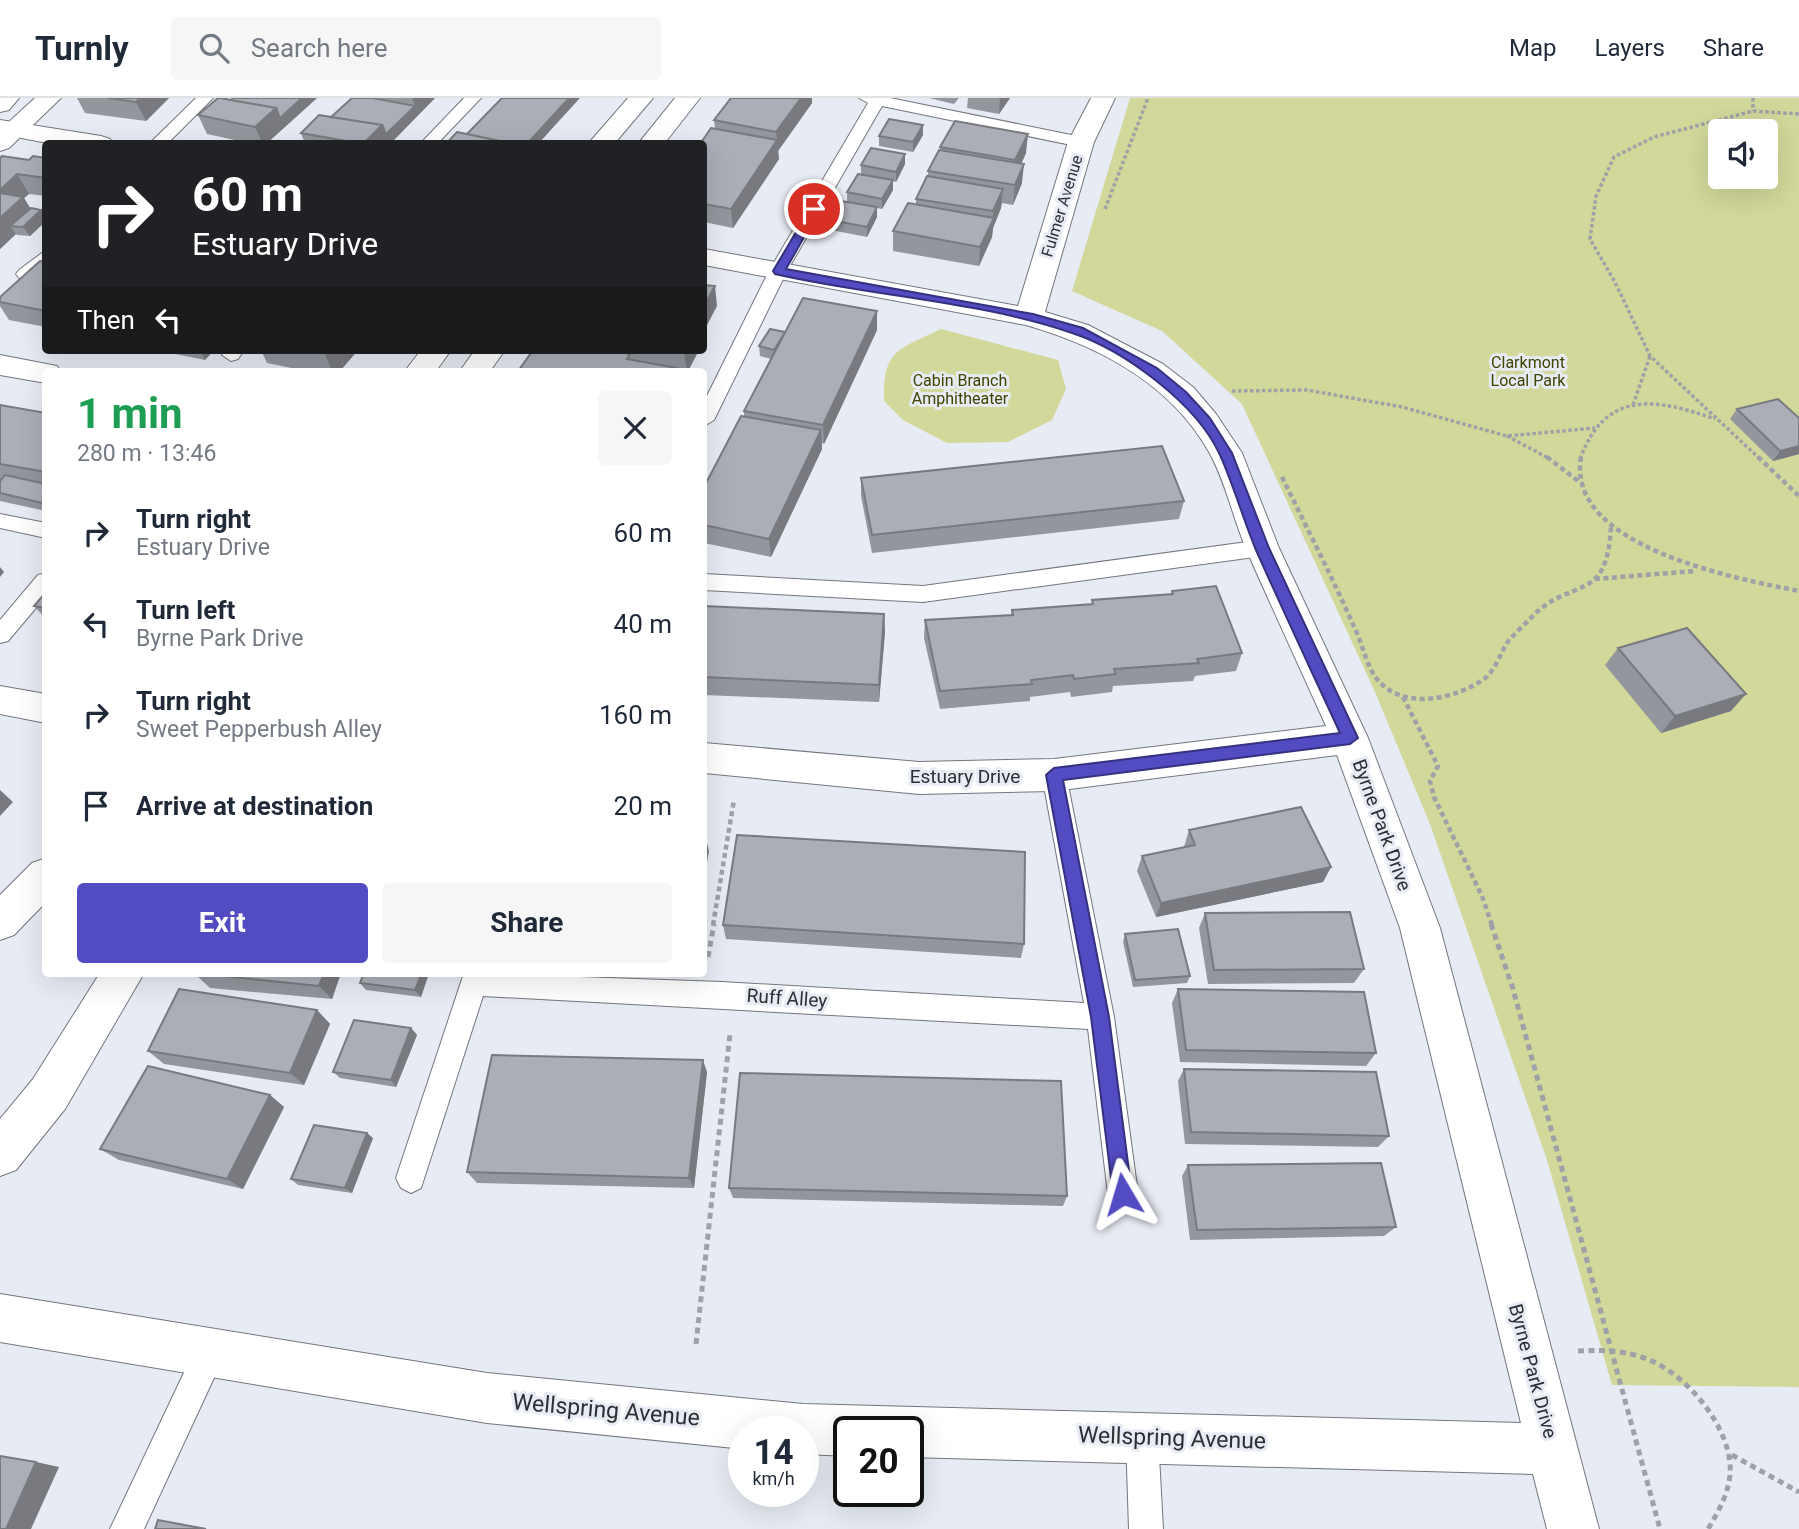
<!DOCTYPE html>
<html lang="en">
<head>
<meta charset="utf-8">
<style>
	:root { --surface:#fff; --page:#f6f6f7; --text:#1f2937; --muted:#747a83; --line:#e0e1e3; --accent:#524bc2 }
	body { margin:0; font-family:Roboto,sans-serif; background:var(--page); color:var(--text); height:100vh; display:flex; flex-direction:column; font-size:26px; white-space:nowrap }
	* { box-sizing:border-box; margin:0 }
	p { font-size:23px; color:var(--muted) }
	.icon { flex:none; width:38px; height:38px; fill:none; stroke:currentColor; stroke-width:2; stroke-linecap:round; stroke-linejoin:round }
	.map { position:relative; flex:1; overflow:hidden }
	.panel { position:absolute; left:42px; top:270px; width:665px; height:609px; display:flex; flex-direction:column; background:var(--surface); border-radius:7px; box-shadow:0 7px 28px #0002 }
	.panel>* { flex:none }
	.guide { position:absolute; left:42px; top:42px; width:665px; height:214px; border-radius:7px; box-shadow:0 7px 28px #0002; background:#202124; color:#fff; overflow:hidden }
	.tools { position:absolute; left:1708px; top:21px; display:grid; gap:14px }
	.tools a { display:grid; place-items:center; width:70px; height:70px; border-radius:7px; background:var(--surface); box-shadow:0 7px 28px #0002; font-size:35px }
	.speed { position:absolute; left:728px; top:1318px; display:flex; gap:14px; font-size:35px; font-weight:700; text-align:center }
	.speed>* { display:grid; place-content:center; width:91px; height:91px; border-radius:50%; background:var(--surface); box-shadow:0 7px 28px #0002; line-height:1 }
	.speed small { font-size:18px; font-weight:400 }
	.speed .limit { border:4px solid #111; border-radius:10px; background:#fff; color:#111 }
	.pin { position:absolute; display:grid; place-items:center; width:60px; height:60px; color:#fff; margin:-30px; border:4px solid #fff; border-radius:50%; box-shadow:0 2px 7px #0007 }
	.me { position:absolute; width:77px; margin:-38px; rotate:353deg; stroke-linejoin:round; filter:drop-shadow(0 0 5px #0008) }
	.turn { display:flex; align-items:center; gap:24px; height:147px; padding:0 35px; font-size:32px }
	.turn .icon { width:91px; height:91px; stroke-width:2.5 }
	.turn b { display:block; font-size:49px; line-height:60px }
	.then { display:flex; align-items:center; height:66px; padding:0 35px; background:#0003; gap:14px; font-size:26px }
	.round { display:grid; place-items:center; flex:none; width:74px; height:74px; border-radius:7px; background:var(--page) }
	.overview { display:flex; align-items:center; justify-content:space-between; height:119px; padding:0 35px }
	h1 { font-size:42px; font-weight:700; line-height:52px; color:#1e9e55 }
	.action { display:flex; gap:14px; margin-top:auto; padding:14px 35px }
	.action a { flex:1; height:80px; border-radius:7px; background:var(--accent); color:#fff; font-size:28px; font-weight:700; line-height:80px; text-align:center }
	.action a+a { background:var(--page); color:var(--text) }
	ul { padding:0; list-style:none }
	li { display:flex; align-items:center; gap:21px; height:91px; padding:0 35px }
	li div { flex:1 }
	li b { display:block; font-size:26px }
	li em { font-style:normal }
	header { display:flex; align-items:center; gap:42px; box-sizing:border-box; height:98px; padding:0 35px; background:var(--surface); border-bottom:2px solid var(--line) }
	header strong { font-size:33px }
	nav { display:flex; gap:38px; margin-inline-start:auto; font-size:24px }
	.search { width:490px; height:63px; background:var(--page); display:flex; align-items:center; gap:18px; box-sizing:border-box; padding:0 24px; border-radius:7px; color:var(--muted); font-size:26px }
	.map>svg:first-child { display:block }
	.green { fill:#d2d79a; fill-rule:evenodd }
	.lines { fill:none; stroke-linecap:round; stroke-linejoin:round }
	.service-casing { stroke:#73767d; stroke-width:2 }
	.minor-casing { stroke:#73767d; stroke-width:2 }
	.tertiary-casing { stroke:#73767d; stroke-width:2 }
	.path-far2 { stroke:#9ea1a7; stroke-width:3.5; stroke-dasharray:3.5 2.5; stroke-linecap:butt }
	.path-far1 { stroke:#9ea1a7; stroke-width:4.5; stroke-dasharray:5 3.5; stroke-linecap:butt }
	.path { stroke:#9ea1a7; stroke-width:5; stroke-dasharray:6 4.5; stroke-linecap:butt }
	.service { fill:#fff; fill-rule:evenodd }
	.minor { fill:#fff; fill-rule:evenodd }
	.tertiary { fill:#fff; fill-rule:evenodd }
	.wall { fill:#93969d }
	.shaded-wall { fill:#787a7f }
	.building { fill:#abaeb6; stroke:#787a7f; stroke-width:2 }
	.route { fill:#524bc2; stroke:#35317e; stroke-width:2 }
	.labels { text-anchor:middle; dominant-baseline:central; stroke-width:6; stroke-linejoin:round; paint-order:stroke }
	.far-street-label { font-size:16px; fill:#2e2f32; stroke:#e7ebf3 }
	.far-park-label { font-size:16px; fill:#414300; stroke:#e7ebf3 }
	.street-label { font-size:19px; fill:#2e2f32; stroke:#e7ebf3 }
	.near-street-label { font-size:23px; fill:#2e2f32; stroke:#e7ebf3 }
</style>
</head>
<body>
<header>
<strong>Turnly</strong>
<div class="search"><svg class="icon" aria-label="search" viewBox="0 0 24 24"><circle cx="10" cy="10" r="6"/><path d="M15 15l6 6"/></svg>Search here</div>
<nav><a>Map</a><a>Layers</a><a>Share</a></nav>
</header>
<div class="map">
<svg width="1799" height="1431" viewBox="0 0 1799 1431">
	<rect width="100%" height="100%" fill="#e7ebf3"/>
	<path class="green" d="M1130,0H1799V1289L1612,1287L1547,1062L1430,726L1375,594L1242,306L1162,233L1072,193ZM1720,33H1766V79H1720Z
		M941,231L1058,262L1066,291L1052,322L1008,344L947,345L903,322L884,303C883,251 898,252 941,231Z"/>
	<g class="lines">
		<g class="service-casing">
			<path id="service" d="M196,0H213L167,46H149Z
				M464,0H481L437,46H420Z
				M859,0H890L1081,39L1089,44L1081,49L882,8L787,173L714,322L704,328V304L769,173L868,5Z
				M46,152V167L31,180H19L16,176L19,172Z
				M225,252H244L238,261L231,263L222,257Z
				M0,416L46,425V440L0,430Z
				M1262,442L1269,445L1273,450L1269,455L1262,458L923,504L704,492V476L923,488Z
				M46,475V498L8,543L0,545V522L38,477Z
				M1054,667L1062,670L1066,677L1114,919L1138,1096L1133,1106L1123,1111L1113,1106L1108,1096L1088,931L483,898L421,1090L411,1095L401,1090L396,1080L464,875L722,884L1084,905L1042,677L1046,670Z
				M209,1240L220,1245L225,1256L144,1431H110L198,1245Z
				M1142,1323L1153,1328L1158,1339L1163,1431H1129L1126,1339L1131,1328Z"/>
		</g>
		<g class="minor-casing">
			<path id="minor" d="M1091,0H1115L1094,44L1045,214L1088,227L1163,266L1193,289L1216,316L1242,355L1279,450L1368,640L1440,830L1599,1431H1547L1533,1376L908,1359V1334H849V1358L803,1356V1334H744V1351L487,1325L0,1244V1196L487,1275L803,1306L1521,1325L1400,830L1337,657L1054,693L919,696L704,675V645L919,664L1054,661L1326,628C1300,570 1273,512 1247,453C1233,421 1226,384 1209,354C1171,286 1099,248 1026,227L704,167V151L1018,208L1068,44Z
				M0,22L101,38L110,41L113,46H53L0,36Z
				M0,257L57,268L60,273H46V285L0,277Z
				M0,588L46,596V625L0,616Z"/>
		</g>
		<g class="tertiary-casing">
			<path id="tertiary" d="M0,0H19L9,12L0,14Z
				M35,0H61L9,50L0,53V32Z
				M628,0H653L614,46H588Z
				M675,0H700L664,46H638Z
				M421,252H451L436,273H405Z
				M475,252H505L490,273H460Z
				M46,760V804L14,837L0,842V797L32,765Z
				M100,875H144L65,1011L16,1072L0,1078V1021L33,981Z"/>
		</g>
		<path class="path-far2" d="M1753,0V13
			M1105,111L1148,0
			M1232,293L1307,292L1402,309L1507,338L1595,330
			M1633,307L1650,258
			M1507,338L1550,361
			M1580,361C1606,290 1658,301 1715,321
			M1760,361L1650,258L1615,184L1590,141L1596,98L1614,59L1654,39L1753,13L1799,16"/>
		<path class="path-far1" d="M1547,359L1582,386
			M1581,359C1565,449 1738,481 1799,493
			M1758,359L1799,398
			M1282,379C1307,430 1333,481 1356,533C1365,552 1367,575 1385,589C1413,611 1458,599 1484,581C1495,573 1500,556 1507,545C1513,537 1522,529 1529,522C1570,476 1608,510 1611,426
			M1595,481L1695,473
			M1403,599L1438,668L1430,683L1434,699L1482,798L1492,827
			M713,827L734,702"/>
		<path class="path" d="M1491,826L1513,891L1660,1431
			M708,859L714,826
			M696,1246L730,936
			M1578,1253C1601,1252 1625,1252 1647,1261C1687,1276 1734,1332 1730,1377C1728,1397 1718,1414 1708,1431
			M1732,1357L1799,1394"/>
		<use href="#service" class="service"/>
		<use href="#minor" class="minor"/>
		<use href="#tertiary" class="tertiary"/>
	</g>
	<path class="wall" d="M77,0H169L146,23L85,15Z
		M233,0H317L266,46H253L207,36L198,17Z
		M352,0H435L390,46H305L301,35L331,19Z
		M929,0H959L954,6Z
		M968,0H1010L999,16L967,10Z
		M812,5L778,53L779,61L733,130L704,124V46L715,31L714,22Z
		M923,37L913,54L879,48V38Z
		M940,49L1026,55L1021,66L1022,85L1013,107L1002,105L1001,110L993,130L992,139L979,168L893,153V133L916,107V101L928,78V73L940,52Z
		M905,56V66L896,84L893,83V92L882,111L877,110V119L867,139L831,132L830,122L847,104V94L861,76V67Z
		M0,60L29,62L46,60V98L29,96L24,100L30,110L46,119V123L30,138L17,137L16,136L0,151Z
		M46,164V229L9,222L0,208V199Z
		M877,232L824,346L822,345V351L771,459L704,445V389L744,318V313L771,261L760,258L759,248L785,234Z
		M156,252H214L205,262Z
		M261,252H358L340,273H306L267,265Z
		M533,252H699L688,273H520L519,272Z
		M0,307L46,315V413L0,403Z
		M1737,311L1799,356L1773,363L1730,321Z
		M861,380L1184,403L1179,421L872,455L861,398Z
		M1172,493L1242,555L1236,573L1195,578L1193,583L1113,588L1112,594L1071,599L1070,594L1030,599V603L940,611L924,540L925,522L1011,517L1012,512L1092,506V502L1171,496Z
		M34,508L46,510V521Z
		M704,508L884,516L885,534L879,604L704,597Z
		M1618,550L1731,613L1661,635L1605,567Z
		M1189,732L1331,769L1323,784L1156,819L1137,773L1142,758L1184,749Z
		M1205,815L1364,871L1354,885L1208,886L1199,830Z
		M723,827L1024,846L1021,860L726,841Z
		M1125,836L1190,878L1187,885L1133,889L1123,844Z
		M341,875L332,901L210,890L195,876Z
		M429,875L421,899L366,892L360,885Z
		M1178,891L1376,955L1366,968L1180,964L1172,905Z
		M317,912L330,926L304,987L164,966L148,953Z
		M411,930L417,937L396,989L340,980L333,974Z
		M1184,971L1389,1038L1378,1049L1185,1046L1178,983Z
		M707,974L694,1090L477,1085L467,1074Z
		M270,997L284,1009L243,1091L119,1062L100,1051Z
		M373,1040L352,1095L298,1087L291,1081Z
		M1188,1067L1396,1129L1384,1138L1190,1142L1182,1078Z
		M729,1090L1067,1098L1063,1108L733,1100Z"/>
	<path class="shaded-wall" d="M140,0H169L146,23L136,4Z
		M302,0H317L266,46H263L255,29L276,10Z
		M412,0H435L390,46H363L382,27L415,8Z
		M569,0H580L538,46H527Z
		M801,0H812V5L778,53L776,34Z
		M1000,0H1010L999,16Z
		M923,27V37L913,54V44Z
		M1028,36L1026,55L1014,82L1015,62Z
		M777,42L779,61L733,130L731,111Z
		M905,56V66L896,84V74Z
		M1024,66L1022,85L1013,107L1015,87Z
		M17,76L29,96L24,100L35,118L41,112L46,119V123L30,138L23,129L10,128L16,136L0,151V92Z
		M893,82V92L882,111V101Z
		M1003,91L1001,110L993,130L992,139L979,168L980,149L993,122V113Z
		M877,109V119L867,139V129Z
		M715,188L717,208L704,233V208Z
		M877,213V232L824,346L823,327Z
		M200,252H214L205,262Z
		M323,252H358L340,273H332Z
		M686,252H699L688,273H687L684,255Z
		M821,332L822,351L771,459L769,441Z
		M1799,348V356L1773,363L1780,353Z
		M0,469L4,474L0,479Z
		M884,516L885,534L879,604V587Z
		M1746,596L1731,613L1661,635L1675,618Z
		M0,692L13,704L0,718Z
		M705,737L709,753L704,781V745Z
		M1331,769L1323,784L1156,819L1161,805Z
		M324,875H341L332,901L319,888Z
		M422,875H429L421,899L415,892Z
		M317,912L330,926L304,987L290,975Z
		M411,930L417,937L396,989L391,982Z
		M703,962L707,974L694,1090L689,1080Z
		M270,997L284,1009L243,1091L227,1081Z
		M367,1035L373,1040L352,1095L345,1090Z
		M36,1364L59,1369L31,1431H6Z"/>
	<path class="building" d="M108,0H140L136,4Z
		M218,0H220L276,10L255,29L198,17Z
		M233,0H302L280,20L276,10L231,2Z
		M352,0H373L415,8L386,36L382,27L331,19Z
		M502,0H569L527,46H515L467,36Z
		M731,0H801L776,34L714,22Z
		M319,17L382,27L363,46L301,35Z
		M889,21L923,27L913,44L879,38Z
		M955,23L1028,36L1015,62L940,49Z
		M711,30L777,42L731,111L704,106V46H700Z
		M457,34L515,46H446Z
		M871,50L905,56L896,74L861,67Z
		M939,52L1024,66L1015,87L928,73Z
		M2,58L29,62L33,58L46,60V80L17,76L0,92V60Z
		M858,76L893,82L882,101L847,94Z
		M927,78L1003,91L993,113L916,101Z
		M0,95L23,99L0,120Z
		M841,103L877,109L867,129L830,122Z
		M908,105L994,120L980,149L893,133Z
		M31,110L41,112L23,129L10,128Z
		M40,163L46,164V213L0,204V199Z
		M704,187L715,188L704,208Z
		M803,200L877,213L823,327L744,313Z
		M770,231L785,234L774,252L759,248Z
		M533,252H608L630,256L627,261L677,270L675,273H527L519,272Z
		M665,252H686L684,255Z
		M1778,301L1799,320V348L1780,353L1737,311Z
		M0,307L46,315V374L0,366Z
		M741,318L821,332L769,441L704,427V389Z
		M1162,348L1184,403L872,437L861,380Z
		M5,377L46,386V401L42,405L0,395V383Z
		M1216,488L1242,555L1197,561L1199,565L1114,571L1116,576L1074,581L1073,577L1031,582L1032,586L940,593L925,522L1013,517L1012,512L1093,506L1092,502L1173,496L1172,493Z
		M46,494V510L34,508Z
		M704,508L884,516L879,587L704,579Z
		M1687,530L1746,596L1675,618L1618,550Z
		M1301,709L1331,769L1161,805L1142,758L1195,747L1189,732Z
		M737,737L1025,754L1024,846L723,827Z
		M1350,814L1364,871L1214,872L1205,815Z
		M1178,831L1190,878L1135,882L1125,836Z
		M195,875H324L319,888Z
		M364,875H422L415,892L360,885Z
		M179,891L317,912L290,975L148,953Z
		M1178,891L1364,894L1376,955L1186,952Z
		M354,922L411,930L391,982L333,974Z
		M492,957L703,962L689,1080L467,1074Z
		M148,968L270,997L227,1081L100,1051Z
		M1184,971L1376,974L1389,1038L1191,1034Z
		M740,975L1061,983L1067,1098L729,1090Z
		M314,1027L367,1035L345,1090L291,1081Z
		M1381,1065L1396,1129L1197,1132L1188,1067Z
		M0,1358L36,1364L6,1431H0Z
		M158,1422L206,1431H155Z"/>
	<path class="route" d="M811,109L820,111L786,171L1033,216L1083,230L1157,270L1186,294L1210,320L1232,355L1269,450L1358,640L1350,646L1063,682L1109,919L1132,1096L1129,1103L1123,1106L1116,1103L1113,1096L1091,919L1046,677L1054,670L1340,635C1312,574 1283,513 1256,452C1243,421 1234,388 1220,357C1197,306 1124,252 1072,235C980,203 870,198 775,176L773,173Z"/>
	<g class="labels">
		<g class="far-street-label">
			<text transform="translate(1062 108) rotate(-73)">Fulmer Avenue</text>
		</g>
		<g class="far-park-label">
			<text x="1528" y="264">Clarkmont<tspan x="1528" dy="18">Local Park</tspan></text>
			<text x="960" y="282">Cabin Branch<tspan x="960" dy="18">Amphitheater</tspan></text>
		</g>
		<g class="street-label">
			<text x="965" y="678">Estuary Drive</text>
			<text transform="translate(1382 727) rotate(70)">Byrne Park Drive</text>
			<text transform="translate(787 900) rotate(4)">Ruff Alley</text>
			<text transform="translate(1533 1273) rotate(75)">Byrne Park Drive</text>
		</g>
		<g class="near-street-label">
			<text transform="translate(606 1312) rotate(5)">Wellspring Avenue</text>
			<text transform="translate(1172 1340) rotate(2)">Wellspring Avenue</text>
		</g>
	</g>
</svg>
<div class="tools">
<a><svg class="icon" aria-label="sound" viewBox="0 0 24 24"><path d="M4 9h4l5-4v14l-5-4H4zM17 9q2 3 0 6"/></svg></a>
</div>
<div class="speed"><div>14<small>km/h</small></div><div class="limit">20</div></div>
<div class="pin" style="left:814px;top:111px;background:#d93025"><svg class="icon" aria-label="arrive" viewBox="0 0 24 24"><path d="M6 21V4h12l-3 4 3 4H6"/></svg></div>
<svg class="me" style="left:1123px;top:1096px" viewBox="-20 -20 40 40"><path d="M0-17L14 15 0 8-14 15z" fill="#524bc2" stroke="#fff" stroke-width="4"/></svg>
<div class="guide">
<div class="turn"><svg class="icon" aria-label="right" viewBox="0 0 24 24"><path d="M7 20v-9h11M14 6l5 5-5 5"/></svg><div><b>60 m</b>Estuary Drive</div></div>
<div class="then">Then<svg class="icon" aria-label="left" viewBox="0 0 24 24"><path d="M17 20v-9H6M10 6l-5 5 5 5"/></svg></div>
</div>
<section class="panel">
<div class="overview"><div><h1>1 min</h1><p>280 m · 13:46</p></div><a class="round"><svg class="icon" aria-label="close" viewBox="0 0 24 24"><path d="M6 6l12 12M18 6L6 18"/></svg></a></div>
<ul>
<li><svg class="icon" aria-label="right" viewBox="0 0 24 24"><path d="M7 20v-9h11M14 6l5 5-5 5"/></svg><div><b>Turn right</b><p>Estuary Drive</p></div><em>60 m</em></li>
<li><svg class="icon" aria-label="left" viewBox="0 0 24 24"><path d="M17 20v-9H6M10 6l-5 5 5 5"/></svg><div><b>Turn left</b><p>Byrne Park Drive</p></div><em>40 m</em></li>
<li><svg class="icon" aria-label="right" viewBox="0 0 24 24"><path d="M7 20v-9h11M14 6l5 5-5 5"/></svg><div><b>Turn right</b><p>Sweet Pepperbush Alley</p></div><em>160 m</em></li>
<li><svg class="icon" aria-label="arrive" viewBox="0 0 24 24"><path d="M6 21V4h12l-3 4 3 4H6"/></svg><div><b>Arrive at destination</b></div><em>20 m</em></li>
</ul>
<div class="action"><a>Exit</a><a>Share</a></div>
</section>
</div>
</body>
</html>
